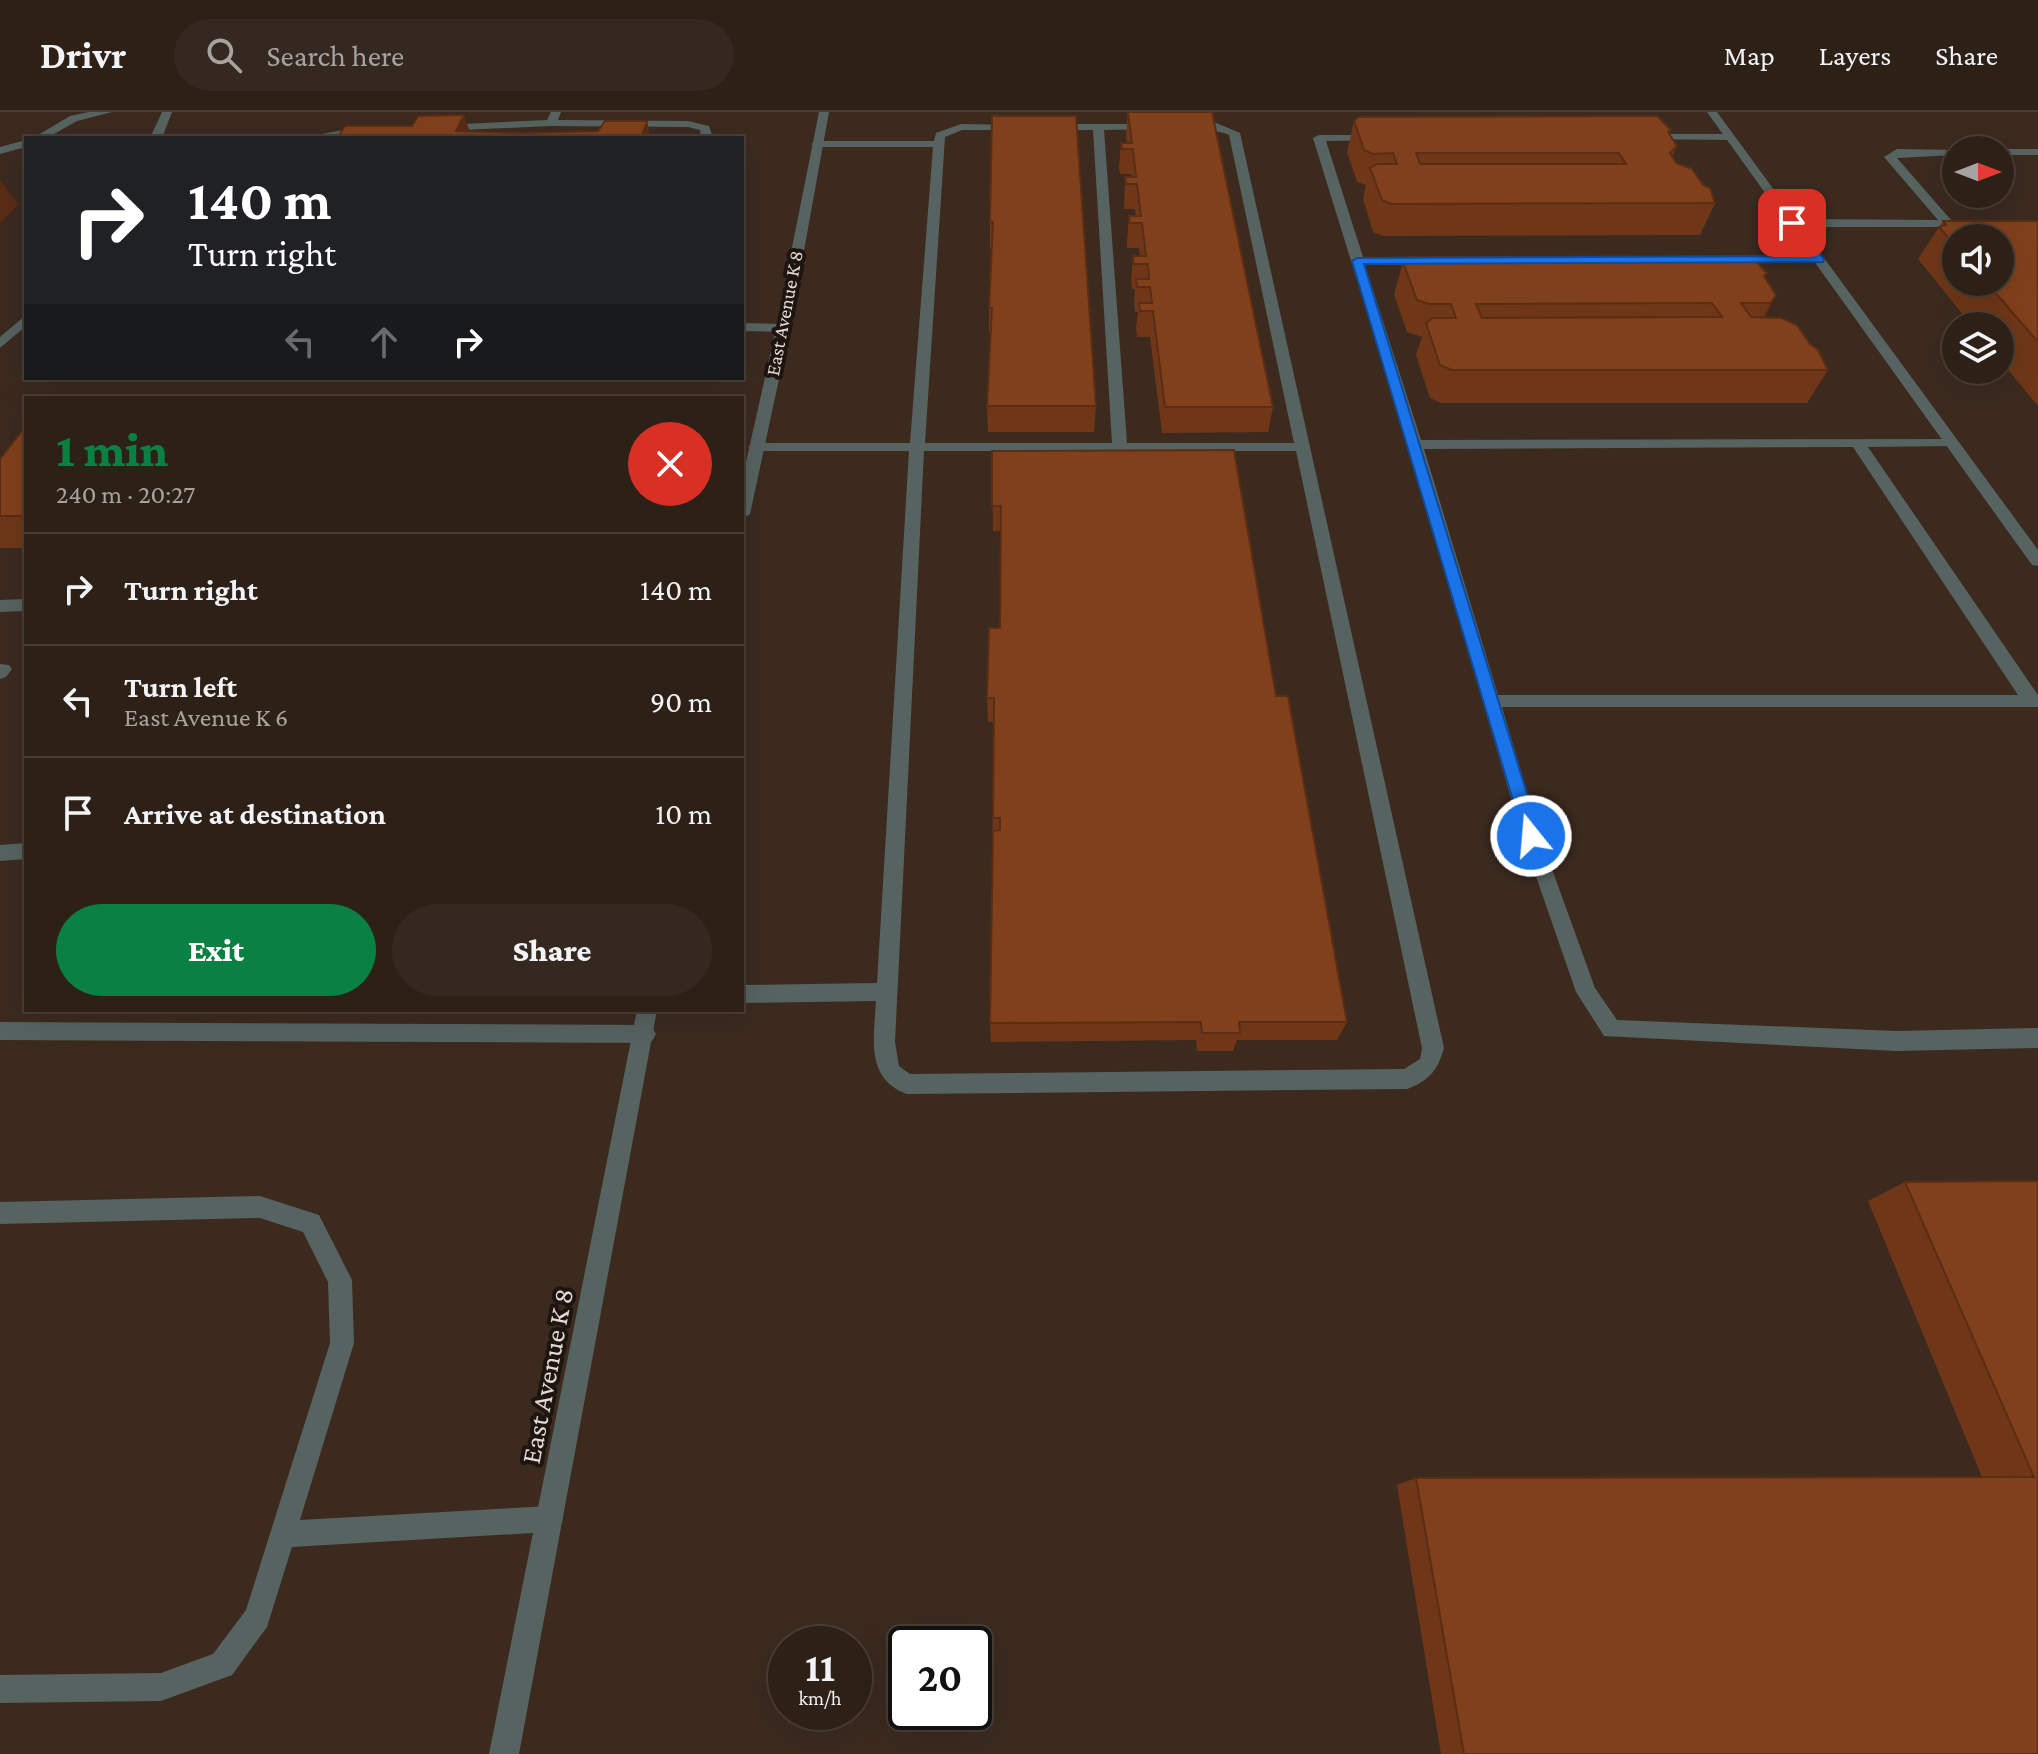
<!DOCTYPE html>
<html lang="en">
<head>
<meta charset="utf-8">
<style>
	:root { --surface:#2d2017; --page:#352820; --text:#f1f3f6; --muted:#a7a3a1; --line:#483e36; --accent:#0b8043 }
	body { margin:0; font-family:"Crimson Pro",serif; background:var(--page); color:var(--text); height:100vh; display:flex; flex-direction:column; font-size:30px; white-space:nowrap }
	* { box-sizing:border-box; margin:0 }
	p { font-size:26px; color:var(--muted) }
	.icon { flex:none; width:44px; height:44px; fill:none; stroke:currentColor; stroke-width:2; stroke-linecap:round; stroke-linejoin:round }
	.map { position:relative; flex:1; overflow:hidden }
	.panel { position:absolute; left:24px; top:284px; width:720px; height:616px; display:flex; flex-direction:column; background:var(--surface); border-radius:0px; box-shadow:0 8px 32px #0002,0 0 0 2px var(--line) }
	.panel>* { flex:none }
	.hud { position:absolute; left:24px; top:24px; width:720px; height:244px; border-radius:0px; box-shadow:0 8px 32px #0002,0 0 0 2px var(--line); background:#202124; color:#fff; overflow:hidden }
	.needle { width:52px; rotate:90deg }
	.fabs { position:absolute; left:1942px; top:24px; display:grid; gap:16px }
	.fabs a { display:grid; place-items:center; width:72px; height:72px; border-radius:50%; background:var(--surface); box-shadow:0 8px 32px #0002,0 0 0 2px var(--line); font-size:40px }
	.speed { position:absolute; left:768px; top:1514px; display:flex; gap:16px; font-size:40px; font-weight:700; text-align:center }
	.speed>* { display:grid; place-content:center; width:104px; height:104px; border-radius:50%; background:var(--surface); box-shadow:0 8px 32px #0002,0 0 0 2px var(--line); line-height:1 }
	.speed small { font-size:20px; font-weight:400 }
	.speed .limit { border:4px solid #111; border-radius:12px; background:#fff; color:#111 }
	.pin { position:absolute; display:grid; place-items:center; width:68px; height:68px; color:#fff; margin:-34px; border-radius:16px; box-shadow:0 4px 12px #0006 }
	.me { position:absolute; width:88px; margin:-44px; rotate:343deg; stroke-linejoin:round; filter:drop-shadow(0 0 6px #0008) }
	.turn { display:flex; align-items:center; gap:28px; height:168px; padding:0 32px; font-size:36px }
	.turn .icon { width:104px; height:104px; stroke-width:2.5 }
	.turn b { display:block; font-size:56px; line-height:68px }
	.lanes { display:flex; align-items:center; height:76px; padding:0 32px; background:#0003; justify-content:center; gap:40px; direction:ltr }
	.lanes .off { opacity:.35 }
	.round { display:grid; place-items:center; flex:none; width:84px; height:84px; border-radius:42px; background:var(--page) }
	.headline { display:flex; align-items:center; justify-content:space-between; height:136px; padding:0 32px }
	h1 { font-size:48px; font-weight:800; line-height:60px; color:var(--accent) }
	.primary-button { display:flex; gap:16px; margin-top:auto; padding:16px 32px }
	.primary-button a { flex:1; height:92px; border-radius:48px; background:var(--accent); color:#fff; font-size:32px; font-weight:800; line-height:92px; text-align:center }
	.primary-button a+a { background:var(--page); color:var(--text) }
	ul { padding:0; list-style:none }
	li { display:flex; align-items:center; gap:24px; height:112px; padding:0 32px; border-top:2px solid var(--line) }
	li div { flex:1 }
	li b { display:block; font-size:30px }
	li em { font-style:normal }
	header { display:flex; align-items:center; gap:48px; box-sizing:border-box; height:112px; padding:0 40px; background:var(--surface); border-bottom:2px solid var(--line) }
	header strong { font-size:38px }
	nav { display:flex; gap:44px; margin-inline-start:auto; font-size:28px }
	.search { width:560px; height:72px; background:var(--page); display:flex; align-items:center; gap:20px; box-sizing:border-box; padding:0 28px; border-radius:44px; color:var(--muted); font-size:30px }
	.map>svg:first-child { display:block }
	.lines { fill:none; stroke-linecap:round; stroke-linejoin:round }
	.service { fill:#576360; fill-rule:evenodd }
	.minor { fill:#576360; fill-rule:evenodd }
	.tertiary { fill:#576360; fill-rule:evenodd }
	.wall { fill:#6f3718; fill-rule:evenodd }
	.shaded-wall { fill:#5a2d14 }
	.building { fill:#81401c; stroke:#5a2d14; stroke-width:2; fill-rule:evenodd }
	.route { fill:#1a73e8; stroke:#114b97; stroke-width:2 }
	.labels { text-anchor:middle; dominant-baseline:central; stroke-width:8; stroke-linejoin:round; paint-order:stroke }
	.far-street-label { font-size:20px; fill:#e6dad2; stroke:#1d1510 }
	.near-street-label { font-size:28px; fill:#e6dad2; stroke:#1d1510 }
</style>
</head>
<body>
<header>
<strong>Drivr</strong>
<div class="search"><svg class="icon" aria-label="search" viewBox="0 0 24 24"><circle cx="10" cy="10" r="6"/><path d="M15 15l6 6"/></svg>Search here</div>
<nav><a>Map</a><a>Layers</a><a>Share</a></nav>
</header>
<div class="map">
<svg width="2038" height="1642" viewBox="0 0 2038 1642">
	<rect width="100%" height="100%" fill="#3c2a1f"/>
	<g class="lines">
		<path class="service" d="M89,0H112L77,9L47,26H33L70,4Z
			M551,0H561L558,8L688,9L709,14L713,26H701L700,18L688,15L551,14L441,19L436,16L441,13L547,8Z
			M1214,10L1240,21L1444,936C1438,958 1429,969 1407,977L907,982C865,966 874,927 876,889L742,891V873L877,871L909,339H755L748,335L755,331H910L933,35H817L811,32L817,29H934L936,21L961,12L1020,13L1021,15L1016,18H962L945,25L925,331H1112L1093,18H1052L1047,15L1052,12H1156L1157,14L1152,17L1104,18L1127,331H1294L1229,23C1213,16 1193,20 1183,14L1188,11ZM924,339H1296L1422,936L1420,947L1404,957L910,962L899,954L895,930Z
			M365,14L370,17L369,19L328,26H300Z
			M1645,22H1729L1735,25L1729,28L1641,27L1639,25Z
			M1377,23L1381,24V28L1326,29L1363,145H1429L1435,149L1429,153H1365L1421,328L1956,327L1958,330L1951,334L1868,335L2038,583V595H1502L1540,724L1595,876L1617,908L1896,919L2038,916V936L1896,939L1604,924L1576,880L1522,724L1408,333L1313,26L1319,23ZM1853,335L2018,583H1498L1424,337Z
			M26,28V35L0,42V35Z
			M1897,37L1960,38H1956V43L1897,46L1951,108L1976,109V115H1792L1786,111L1792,107L1938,108L1884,45Z
			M2000,37H2038V43H2000V38H1996Z
			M1729,144L1819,143L1825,147L1819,151H1725V145Z
			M742,211L783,212L790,216L783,220L742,219Z
			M386,282H638L645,286H379Z
			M26,487V499L0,500V488Z
			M0,552L9,553L12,557L6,565L0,567Z
			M26,731V747L0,749V733Z
			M260,1084L319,1103L352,1168L354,1231L300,1408L550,1394L559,1398L563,1407L559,1416L550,1420L292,1435L267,1515L232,1563L161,1589L0,1591V1563L161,1561L213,1542L246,1498L330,1231L328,1170L303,1120L260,1106L0,1112V1090Z"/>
		<path class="minor" d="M162,0H172L162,26H150Z
			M1707,0H1717L2038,438V454L2032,453Z
			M26,203V214L0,236V225Z
			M0,910L645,913L652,915L656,922L652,929L645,931L0,928Z"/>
		<path class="tertiary" d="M819,0H829L790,216L750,402L742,407V368L776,216Z
			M637,898H657L519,1642H489Z"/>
	</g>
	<path class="wall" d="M1128,0L1273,295L1268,320L1162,321L1150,225H1137L1136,216L1138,200H1135L1134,192L1135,177H1132L1131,169L1133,144H1140L1139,136H1127V129L1129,104H1136L1135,97H1124L1125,65H1132L1131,62H1120L1119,55L1121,31H1127L1126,23Z
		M992,4L1096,294L1094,320H988L987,294L991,221H989V196L991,136H990V110Z
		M1354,9L1671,18L1669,22L1677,34L1672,45L1676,51L1715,91L1700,123L1383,124L1373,120L1363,87L1366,73L1357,70L1347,40Z
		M1943,109H2038V294L2000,248V214H1972L1918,147ZM1956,126L2000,170H1956Z
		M1403,150L1764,165L1776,183L1764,206L1828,258L1807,291H1441L1430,286L1416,243L1422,225L1407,220L1394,182Z
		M26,314V436H0V347Z
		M992,339L1276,584L1347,910L1337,928H1237L1233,939H1197L1196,928L991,930L990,911L994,610H988L987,586L1000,516L1001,419H993Z
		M2038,1069V1642H1441L1397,1373L1416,1366L1982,1365L1868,1089L1905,1070Z"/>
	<path class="shaded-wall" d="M464,3L472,26L456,19Z
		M647,9L651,26H641Z
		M0,68L18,92L0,112Z
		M1776,183L1758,216L1752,223L1771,191Z"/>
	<path class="building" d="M1128,0H1212L1273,295H1165L1153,199H1140L1139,191H1152L1150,175H1137L1136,167H1149L1148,152H1134L1133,144H1146L1142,111H1129V104H1141L1137,72H1126L1125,65H1136L1133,37H1122L1121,31H1132Z
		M464,3L456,19L521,21L598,19L605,9H647L641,26H337L345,14H412L418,4Z
		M992,4H1076L1096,294H987L992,196H989L993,110H990Z
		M1657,4L1671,18L1668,20L1677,34L1670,41L1676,51L1692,57L1703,73L1710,76L1715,91L1391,92L1382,88L1370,56L1377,52H1397L1393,41L1373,42L1364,38L1354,9L1359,5ZM1416,41H1619L1626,52H1420Z
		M1943,109H2038V230L1986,170H2000V126H1956V135L1939,115L1946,113Z
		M1751,144L1767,161L1764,164L1776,183L1771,191H1741L1751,205L1781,206L1797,213L1810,232L1818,238L1828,258H1452L1440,253L1426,211L1433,206H1456L1451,192H1429L1417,188L1403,150L1409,145ZM1712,191L1722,205L1482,206L1476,192Z
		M26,314V404H0V347Z
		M1234,338L1276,584H1288L1347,910H1239L1240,921H1202L1201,910L990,911L993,719L1000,718V706H993L994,586H987L989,516H1000L1001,394H992V339Z
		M2038,1069V1642H1464L1416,1366L2034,1365L1905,1070Z"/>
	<path class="route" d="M1789,109H1796L1824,147L1823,150L1364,152L1540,724L1531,731L1525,729L1352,149L1357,146L1810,144L1787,111Z"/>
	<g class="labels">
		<g class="far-street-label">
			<text transform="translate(784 201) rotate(-79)">East Avenue K 8</text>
		</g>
		<g class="near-street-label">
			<text transform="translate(547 1264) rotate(-79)">East Avenue K 8</text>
		</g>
	</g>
</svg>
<div class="fabs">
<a><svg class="needle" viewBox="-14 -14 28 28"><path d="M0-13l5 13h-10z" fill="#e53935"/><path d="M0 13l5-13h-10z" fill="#a7a3a1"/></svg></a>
<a><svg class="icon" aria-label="sound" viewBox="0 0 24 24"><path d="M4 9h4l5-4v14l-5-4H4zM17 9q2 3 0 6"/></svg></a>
<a><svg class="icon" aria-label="layers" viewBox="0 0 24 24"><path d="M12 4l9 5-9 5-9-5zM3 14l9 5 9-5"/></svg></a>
</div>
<div class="speed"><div>11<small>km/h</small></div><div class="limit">20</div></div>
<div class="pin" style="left:1792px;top:111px;background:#d93025"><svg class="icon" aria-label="arrive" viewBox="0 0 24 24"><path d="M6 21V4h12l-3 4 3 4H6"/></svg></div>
<svg class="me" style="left:1531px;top:724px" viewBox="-20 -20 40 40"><circle r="17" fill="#1a73e8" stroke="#fff" stroke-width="3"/><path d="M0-11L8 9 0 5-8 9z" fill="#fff"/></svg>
<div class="hud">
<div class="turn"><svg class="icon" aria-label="right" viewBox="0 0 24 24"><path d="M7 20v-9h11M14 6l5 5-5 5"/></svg><div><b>140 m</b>Turn right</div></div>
<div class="lanes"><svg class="icon off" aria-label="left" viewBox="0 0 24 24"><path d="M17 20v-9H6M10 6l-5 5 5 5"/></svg><svg class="icon off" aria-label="ahead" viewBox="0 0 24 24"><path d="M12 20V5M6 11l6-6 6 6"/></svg><svg class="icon" aria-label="right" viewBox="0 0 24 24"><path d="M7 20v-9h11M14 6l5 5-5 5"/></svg></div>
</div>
<section class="panel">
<div class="headline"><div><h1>1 min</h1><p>240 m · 20:27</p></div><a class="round" style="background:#d93025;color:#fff"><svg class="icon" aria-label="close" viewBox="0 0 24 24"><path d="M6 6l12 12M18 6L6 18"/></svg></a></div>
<ul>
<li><svg class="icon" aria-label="right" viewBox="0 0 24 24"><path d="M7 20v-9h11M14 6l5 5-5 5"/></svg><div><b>Turn right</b></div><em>140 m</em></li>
<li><svg class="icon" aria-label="left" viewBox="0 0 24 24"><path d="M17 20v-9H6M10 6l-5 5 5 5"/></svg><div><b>Turn left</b><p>East Avenue K 6</p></div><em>90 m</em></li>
<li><svg class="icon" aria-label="arrive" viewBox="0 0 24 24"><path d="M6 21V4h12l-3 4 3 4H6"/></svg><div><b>Arrive at destination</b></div><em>10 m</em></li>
</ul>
<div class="primary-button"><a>Exit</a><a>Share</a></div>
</section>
</div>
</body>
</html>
